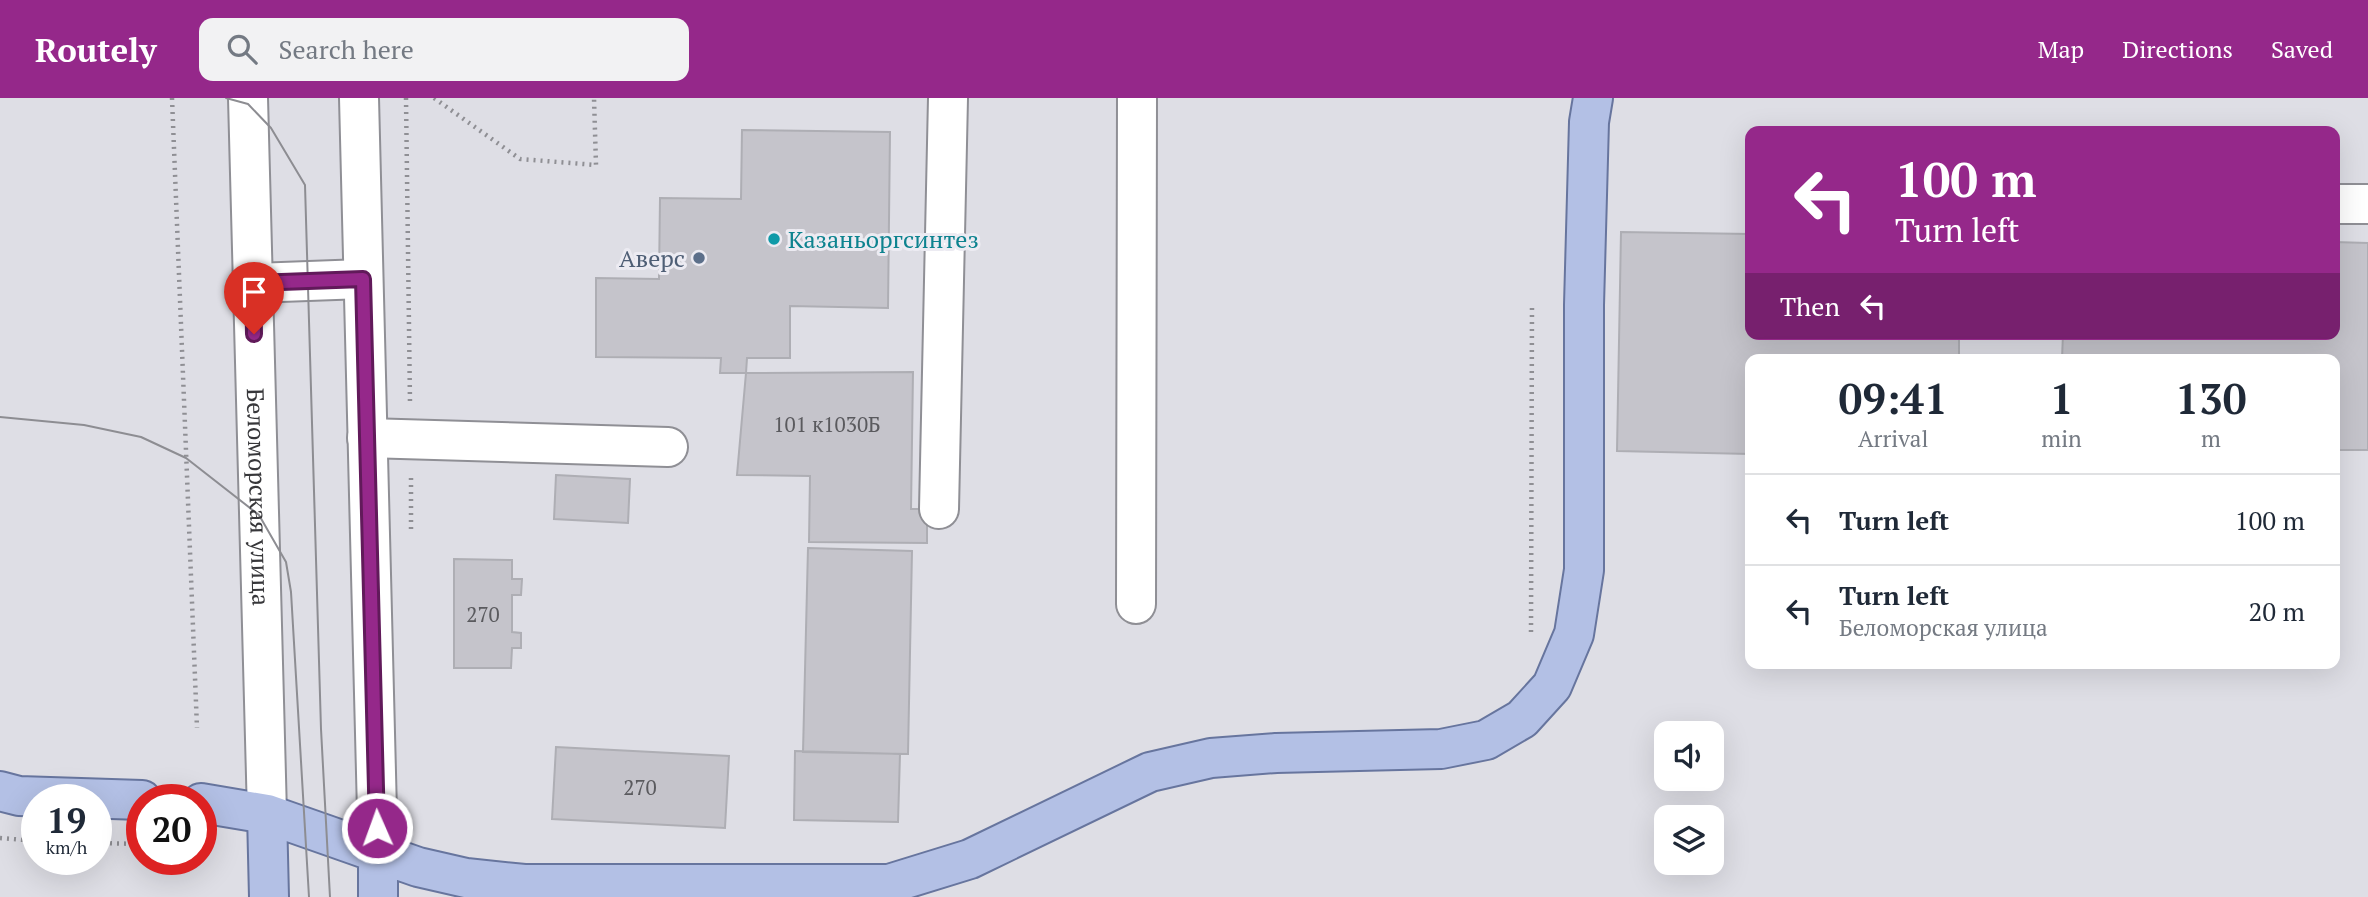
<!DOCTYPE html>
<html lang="en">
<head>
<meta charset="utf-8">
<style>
	:root { --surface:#fff; --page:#f2f2f3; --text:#1f2937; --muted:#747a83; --line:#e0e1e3; --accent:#95288a }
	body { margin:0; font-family:"PT Serif",serif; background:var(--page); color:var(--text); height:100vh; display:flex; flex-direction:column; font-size:26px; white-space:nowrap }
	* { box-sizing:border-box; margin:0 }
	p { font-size:23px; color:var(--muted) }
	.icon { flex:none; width:38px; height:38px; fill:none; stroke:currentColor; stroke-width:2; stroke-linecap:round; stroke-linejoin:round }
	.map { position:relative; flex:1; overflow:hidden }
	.panel { position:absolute; left:1745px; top:256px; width:595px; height:315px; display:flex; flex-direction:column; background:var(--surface); border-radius:14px; box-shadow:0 7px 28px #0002 }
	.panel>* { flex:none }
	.top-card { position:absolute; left:1745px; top:28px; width:595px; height:214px; border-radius:14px; box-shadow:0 7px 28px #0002; background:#95288a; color:#fff; overflow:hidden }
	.controls { position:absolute; left:1654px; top:623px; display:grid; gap:14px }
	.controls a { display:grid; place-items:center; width:70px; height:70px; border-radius:14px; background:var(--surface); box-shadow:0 7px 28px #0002; font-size:35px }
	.speed { position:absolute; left:21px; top:686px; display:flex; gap:14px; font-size:35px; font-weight:700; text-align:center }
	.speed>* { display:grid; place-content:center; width:91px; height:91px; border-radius:50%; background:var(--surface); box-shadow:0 7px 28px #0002; line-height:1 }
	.speed small { font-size:18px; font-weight:400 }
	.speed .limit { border:10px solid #d22; background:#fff; color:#111 }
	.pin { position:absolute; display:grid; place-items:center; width:60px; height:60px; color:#fff; margin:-72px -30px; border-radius:50% 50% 50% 0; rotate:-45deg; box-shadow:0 0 7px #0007 }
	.pin .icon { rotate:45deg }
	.me { position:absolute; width:77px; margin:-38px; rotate:358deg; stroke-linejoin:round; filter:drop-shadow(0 0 5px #0008) }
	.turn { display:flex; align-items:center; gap:24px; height:147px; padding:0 35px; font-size:32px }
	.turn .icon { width:91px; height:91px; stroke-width:2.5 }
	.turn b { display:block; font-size:49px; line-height:60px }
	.then { display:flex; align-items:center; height:66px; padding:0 35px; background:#0003; gap:14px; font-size:26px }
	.eta { display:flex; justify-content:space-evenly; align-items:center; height:119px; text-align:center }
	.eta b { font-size:42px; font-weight:800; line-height:49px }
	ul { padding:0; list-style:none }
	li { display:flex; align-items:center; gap:21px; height:91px; padding:0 35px; border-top:2px solid var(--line) }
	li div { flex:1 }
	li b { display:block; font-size:26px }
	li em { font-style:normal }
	header { display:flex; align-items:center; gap:42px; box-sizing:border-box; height:98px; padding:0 35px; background:var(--accent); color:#fff }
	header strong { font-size:33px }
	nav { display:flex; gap:38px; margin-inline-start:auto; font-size:24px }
	.search { width:490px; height:63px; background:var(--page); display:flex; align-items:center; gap:18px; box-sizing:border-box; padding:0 24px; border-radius:14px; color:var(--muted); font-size:26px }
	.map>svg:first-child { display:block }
	.building { fill:#c5c4cb; stroke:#aeaeb4; stroke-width:2 }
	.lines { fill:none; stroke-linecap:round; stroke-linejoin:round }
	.minor-casing { stroke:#8f8f95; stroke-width:42 }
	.major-casing { stroke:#67759e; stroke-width:42 }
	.path { stroke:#8f8f94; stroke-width:4.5; stroke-dasharray:2 5; stroke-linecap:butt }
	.minor { stroke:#fff; stroke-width:38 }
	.major { stroke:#b3c0e5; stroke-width:38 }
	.tram { stroke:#8d8d92; stroke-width:2 }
	.route-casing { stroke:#611a5a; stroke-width:18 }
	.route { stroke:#95288a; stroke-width:12 }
	.culture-dot { fill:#0f9aa8; stroke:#ecebf2; stroke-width:2.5 }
	.service-dot { fill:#5c6f8a; stroke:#ecebf2; stroke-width:2.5 }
	.labels { text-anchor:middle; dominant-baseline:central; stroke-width:6; stroke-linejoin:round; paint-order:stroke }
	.number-label { font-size:21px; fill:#5a5a5e }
	.culture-label { font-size:24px; fill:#0d838f; stroke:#ecebf2; text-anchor:start }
	.service-label { font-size:24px; fill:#4e5e75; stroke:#ecebf2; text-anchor:end }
	.street-label { font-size:24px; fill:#37373a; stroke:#ecebf2 }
</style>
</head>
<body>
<header>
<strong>Routely</strong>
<div class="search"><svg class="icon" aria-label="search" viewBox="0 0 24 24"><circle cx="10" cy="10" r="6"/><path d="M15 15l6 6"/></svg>Search here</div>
<nav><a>Map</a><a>Directions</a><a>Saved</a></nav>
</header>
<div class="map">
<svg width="2368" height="799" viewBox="0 0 2368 799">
	<rect width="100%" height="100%" fill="#dedee5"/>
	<path class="building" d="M742,32L890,34L888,210L790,208V260H747L746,275H720L721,260L596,259V180L659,181L660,100L741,101Z
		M1621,134L1750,136V236H1959V261H1750V356L1617,353Z
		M2334,144L2368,145V352H2334V261H2062L2063,236H2334Z
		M913,274L911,411H927V445L809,444L810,378L737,377L746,275Z
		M556,377L630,381L628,425L554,421Z
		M808,450L912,453L908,656L803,654Z
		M454,461L512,462V481H522L521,497H512V534L521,535V550H512L511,570H454Z
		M556,649L729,658L725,730L552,721Z
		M795,653L900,656L898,724L794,722Z"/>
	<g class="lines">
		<g class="minor-casing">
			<g id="minor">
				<path id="s1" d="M248,0L267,716"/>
				<path d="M359,0L378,754"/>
				<path d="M2334,106H2368"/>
				<path d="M253,185L363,181"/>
				<path d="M367,340L668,349"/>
				<path d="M939,411L948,0"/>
				<path d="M1136,506L1137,0"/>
			</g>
		</g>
		<g class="major-casing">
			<path id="major" d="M0,693L19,698L142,702
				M201,705L267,716L418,769L466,780L524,786H889L970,761L1150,674L1211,660L1276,655L1441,651L1486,642L1522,621L1552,588L1574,536L1584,472V207L1589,24L1593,0
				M267,716L269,799
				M378,754V799"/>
		</g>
		<path class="path" d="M172,0L197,630
			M406,0L410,305
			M434,0L520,61L596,67L594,0
			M411,380V431
			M1531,534L1532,206
			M0,740L37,743
			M96,745L142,746"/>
		<use href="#minor" class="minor"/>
		<use href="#major" class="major"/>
		<path class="tram" d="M226,0L248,6L271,30L305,87L321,631L330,799
			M0,319L84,327L141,339L186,360L259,417L286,464L291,494L309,799"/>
	</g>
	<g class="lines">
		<g class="route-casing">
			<path id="route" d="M254,236L253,185L363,181L377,730"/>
		</g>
		<use href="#route" class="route"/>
	</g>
	<circle class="culture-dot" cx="774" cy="141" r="7"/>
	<circle class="service-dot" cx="699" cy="160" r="7"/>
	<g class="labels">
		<g class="number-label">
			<text x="827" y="326">101 к1030Б</text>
			<text x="483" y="516">270</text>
			<text x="640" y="689">270</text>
		</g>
		<g class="culture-label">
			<text x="788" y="141">Казаньоргсинтез</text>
		</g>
		<g class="service-label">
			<text x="685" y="160">Аверс</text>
		</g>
		<g class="street-label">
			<text stroke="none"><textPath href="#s1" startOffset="399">Беломорская улица</textPath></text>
		</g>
	</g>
</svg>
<div class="controls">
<a><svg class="icon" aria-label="sound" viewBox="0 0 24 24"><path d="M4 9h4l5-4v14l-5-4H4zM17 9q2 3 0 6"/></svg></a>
<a><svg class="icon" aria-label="layers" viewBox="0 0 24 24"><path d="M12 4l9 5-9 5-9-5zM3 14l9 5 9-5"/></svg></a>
</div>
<div class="speed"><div>19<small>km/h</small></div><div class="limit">20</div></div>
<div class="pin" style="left:254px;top:236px;background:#d93025"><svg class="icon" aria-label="arrive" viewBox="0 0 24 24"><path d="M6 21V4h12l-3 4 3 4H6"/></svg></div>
<svg class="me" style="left:377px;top:730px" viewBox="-20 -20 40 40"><circle r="17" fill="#95288a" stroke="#fff" stroke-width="3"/><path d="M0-11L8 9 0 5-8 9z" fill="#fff"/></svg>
<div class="top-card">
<div class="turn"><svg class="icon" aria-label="left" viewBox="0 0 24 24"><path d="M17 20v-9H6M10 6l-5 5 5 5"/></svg><div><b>100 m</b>Turn left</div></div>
<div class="then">Then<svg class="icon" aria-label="left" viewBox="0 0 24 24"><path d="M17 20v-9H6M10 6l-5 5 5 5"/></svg></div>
</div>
<section class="panel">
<div class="eta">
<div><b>09:41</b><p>Arrival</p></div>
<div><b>1</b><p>min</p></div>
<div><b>130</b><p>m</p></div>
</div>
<ul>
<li><svg class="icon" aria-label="left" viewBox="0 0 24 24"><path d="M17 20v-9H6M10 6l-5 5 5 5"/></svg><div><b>Turn left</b></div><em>100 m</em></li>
<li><svg class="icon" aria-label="left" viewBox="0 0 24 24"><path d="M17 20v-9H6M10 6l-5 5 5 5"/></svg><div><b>Turn left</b><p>Беломорская улица</p></div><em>20 m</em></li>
</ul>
</section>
</div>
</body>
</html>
